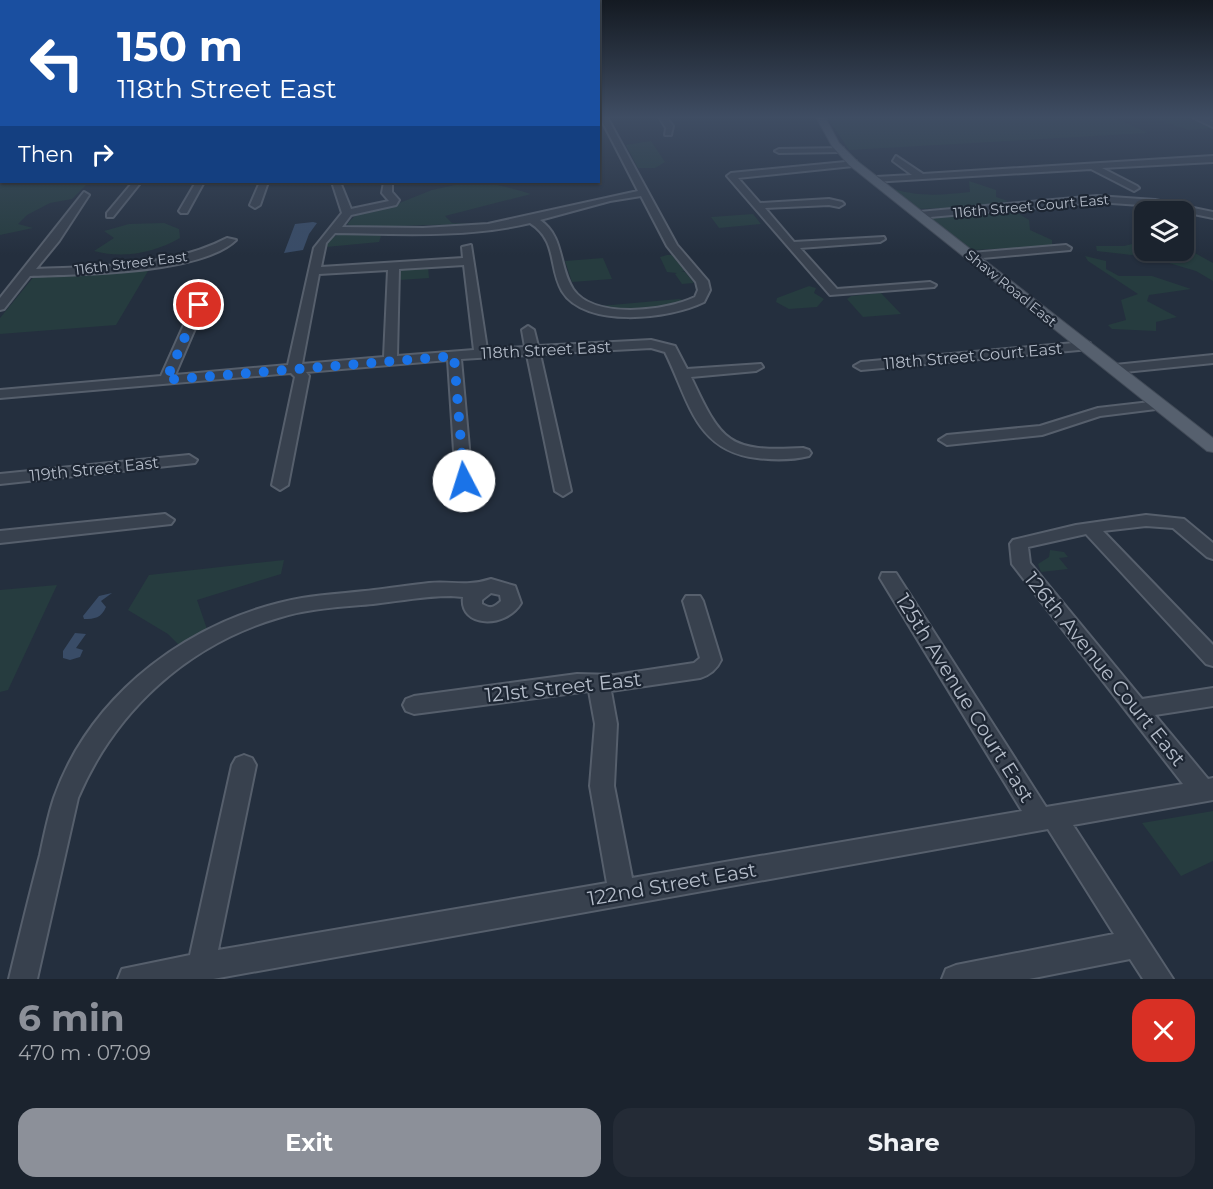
<!DOCTYPE html>
<html lang="en">
<head>
<meta charset="utf-8">
<style>
	:root { --surface:#1b232e; --page:#242b36; --text:#f1f3f6; --muted:#a0a4aa; --line:#39404a; --accent:#8c9099 }
	body { margin:0; font-family:Montserrat,sans-serif; background:var(--page); color:var(--text); height:100vh; display:flex; flex-direction:column; font-size:22px; white-space:nowrap }
	* { box-sizing:border-box; margin:0 }
	p { font-size:20px; color:var(--muted) }
	.icon { flex:none; width:33px; height:33px; fill:none; stroke:currentColor; stroke-width:2; stroke-linecap:round; stroke-linejoin:round }
	.map { position:relative; height:979px; overflow:hidden }
	.details { display:flex; flex-direction:column; background:var(--surface); flex:1 }
	.details>* { flex:none }
	.top-card { position:absolute; left:0px; top:0px; width:600px; height:183px; box-shadow:0 2px 4px #0004,0 0 0 2px var(--line); background:#1a4fa0; color:#fff; overflow:hidden }
	.tools { position:absolute; left:1134px; top:201px; display:grid; gap:12px }
	.tools a { display:grid; place-items:center; width:60px; height:60px; border-radius:12px; background:var(--surface); box-shadow:0 2px 4px #0004,0 0 0 2px var(--line); font-size:30px }
	.pin { position:absolute; display:grid; place-items:center; width:51px; height:51px; color:#fff; margin:-26px; border:3px solid #fff; border-radius:50%; box-shadow:0 2px 6px #0007 }
	.me { position:absolute; width:66px; margin:-33px; rotate:355deg; stroke-linejoin:round; filter:drop-shadow(0 0 4px #0008) }
	.turn { display:flex; align-items:center; gap:21px; height:126px; padding:0 18px; font-size:27px }
	.turn .icon { width:78px; height:78px; stroke-width:2.5 }
	.turn b { display:block; font-size:42px; line-height:51px }
	.then { display:flex; align-items:center; height:57px; padding:0 18px; background:#0003; gap:12px; font-size:22px }
	.round { display:grid; place-items:center; flex:none; width:63px; height:63px; border-radius:18px; background:var(--page) }
	.summary { display:flex; align-items:center; justify-content:space-between; height:102px; padding:0 18px }
	h1 { font-size:36px; font-weight:700; line-height:45px; color:var(--accent) }
	.action { display:flex; gap:12px; margin-top:auto; padding:12px 18px }
	.action a { flex:1; height:69px; border-radius:18px; background:var(--accent); color:#fff; font-size:24px; font-weight:700; line-height:69px; text-align:center }
	.action a+a { background:var(--page); color:var(--text) }
	.map>svg:first-child { display:block }
	.green { fill:#263c3f }
	.water { fill:#394c67 }
	.lines { fill:none; stroke-linecap:round; stroke-linejoin:round }
	.minor-casing { stroke:#565f6c; stroke-width:4 }
	.major-casing { stroke:#414a57; stroke-width:2 }
	.minor { fill:#38414e; fill-rule:evenodd }
	.major { fill:#56606e; fill-rule:evenodd }
	.route { stroke:#1a73e8; stroke-width:10; stroke-dasharray:0 18 }
	.labels { text-anchor:middle; dominant-baseline:central; stroke-width:4.5; stroke-linejoin:round; paint-order:stroke }
	.far-street-label { font-size:14px; fill:#b4bcc9; stroke:#1d2633 }
	.street-label { font-size:16px; fill:#b4bcc9; stroke:#1d2633 }
	.near-street-label { font-size:20px; fill:#b4bcc9; stroke:#1d2633 }
</style>
</head>
<body>
<div class="map">
<svg width="1213" height="979" viewBox="0 0 1213 979">
	<rect width="100%" height="100%" fill="#242f3e"/>
	<path class="green" d="M827,117H1113L1148,133L849,150Z
		M1160,117H1184L1212,128L1188,130L1156,119Z
		M651,141L665,162L655,168H638L626,145Z
		M0,147L2,182H89L72,199L50,203L27,215L18,224L33,228L0,235Z
		M969,181L996,190V197L1008,201L992,206L919,209L894,189C920,197 943,195 970,192Z
		M469,182C492,182 510,188 531,194L445,216L452,223L472,224L353,227L347,224L356,215L392,206L432,190Z
		M1013,210L1029,220L1030,230L1052,240V246L972,250L929,217Z
		M753,214L761,224L719,228L711,217Z
		M164,223L179,229L180,238C154,253 123,259 94,251L114,238L104,231L129,224Z
		M382,233L379,242L326,247C334,226 363,233 382,233Z
		M1144,241V250H1184V247L1213,263V281L1196,271L1149,257L1097,251L1096,246H1124Z
		M667,255H672L685,271L681,272H685L694,283L682,284L675,274L677,273L667,272L660,257Z
		M1085,256L1106,261V269L1119,276H1152L1191,289L1149,295L1147,301L1177,317L1156,322V331L1112,329L1108,325L1126,320L1121,300L1138,294L1088,261Z
		M603,258L612,279L572,282L565,261Z
		M151,266L116,325L0,334V318L36,274Z
		M428,266L429,278L399,280V270L402,269Z
		M809,286L816,288L814,293L824,299L817,307L789,309L776,302L777,298Z
		M881,293L901,314L863,317L847,299L851,296Z
		M679,299L683,300C658,310 626,311 600,306Z
		M1050,550L1064,552L1068,557L1059,558L1068,569L1041,572L1038,564L1049,557Z
		M284,560L281,574L197,600L207,629L179,645L168,634L128,610L149,575Z
		M57,585L8,690L0,692V590Z
		M1213,811V861L1181,876L1142,823Z"/>
	<path class="water" d="M313,222L317,223L309,234L303,250L284,253L295,224Z
		M112,593L101,601L106,607C101,618 95,619 84,619L83,616L99,596Z
		M75,633L86,634L76,648L83,650L80,657L70,660L63,658V651Z"/>
	<g class="lines">
		<g class="minor-casing">
			<path id="minor" d="M600,117H607L677,245L708,281L710,290L704,302C670,319 585,329 562,291C548,266 558,241 530,223C467,238 400,234 335,233L326,243L321,267L463,258L462,247L471,245L487,349L525,347L522,330L528,326L534,330L538,346L651,340L675,346L687,369L761,364L763,367L756,371L691,377C722,443 728,452 803,448L809,450L811,453L809,456C793,460 773,460 757,458C695,451 689,400 665,352L651,348L540,354L571,491L563,496L555,491L527,355L461,359L472,481L464,486L456,481L448,360L306,372L309,376L288,485L280,490L272,485L295,377L291,373L0,398V390L161,376L200,289L206,286L212,289L175,375L288,365L314,248L342,213L332,182H340L351,209L389,201L382,193L384,182H392V192L399,200L396,205L351,215L342,227L423,228L488,224L638,191ZM641,196L667,246L696,282L698,290L695,297C666,311 594,320 573,289C558,266 565,237 540,220L610,201ZM464,265L474,350L397,356L399,269ZM388,270L384,357L302,364L319,274Z
				M659,117H666L673,126L671,135H665L666,128Z
				M1192,117H1202L1213,122V127Z
				M0,131H2V135H0Z
				M843,148L840,152L779,153L775,151L779,149Z
				M896,156L923,174L1213,156V162L1102,168L1137,186L1139,188L1134,191L1091,169L873,182L872,180L876,177L912,175L893,161Z
				M856,161L853,166L738,178L760,203L829,199L842,202L844,204L839,207L829,205L765,208L794,242L884,237L885,239L880,242L800,248L837,289L930,282L936,285L934,287L830,295L727,176L731,173Z
				M133,182H141L113,217H107V213Z
				M196,182H204L187,213H181L179,211Z
				M260,182H268L260,205L255,208L250,205Z
				M84,192L89,195L59,241L36,269C100,266 169,268 227,238L236,240C201,274 79,274 30,276L4,309L0,310V298Z
				M1097,196L1155,200L1213,212V218L1155,206L1097,202L919,218L914,215L919,212Z
				M1066,245L1071,248L1070,250L971,259L966,256L971,253Z
				M1085,342L1090,343V349L861,370L854,366L861,362Z
				M1213,355V363L1115,373L1108,369L1115,365Z
				M1159,401L1166,405L1164,408L1100,416L1042,435L947,445L939,440L947,435L1040,426L1098,408Z
				M189,455L197,460L195,463L0,484V474Z
				M165,514L174,520L171,524L0,543V531Z
				M1146,515L1184,519L1213,543V559L1207,557L1173,528L1146,526L1103,531L1213,645V666L1206,664L1086,534L1028,547L1030,563L1142,699L1213,688V706L1155,715L1208,779L1213,778V800L1073,825L1173,979H1143L1130,959L1029,979H942L946,969L956,965L1114,934L1048,829L213,979H118L122,969L190,955L232,765L236,758L244,755L252,758L256,765L218,950L607,883L590,786L595,724L589,691L414,714L406,711L403,705L406,699L414,696L577,674L615,675L694,663L700,658L683,601L686,596H700L703,601L721,660C717,669 710,675 700,678L611,691L617,724L614,786L632,878L1022,811L880,578L882,573H896L1046,807L1183,784L1012,564L1010,544L1013,540L1076,525Z
				M491,579L515,586L521,603C506,629 459,628 463,597L451,596C425,596 399,601 373,604C342,607 309,608 278,618C187,645 115,711 78,798L37,979H9C19,938 29,896 40,855C44,836 48,816 54,798C91,692 194,617 302,598C326,594 350,593 374,590C392,588 410,585 429,583C453,581 466,587 491,579ZM491,593L500,595L501,601C493,608 491,609 482,604V600Z"/>
		</g>
		<g class="major-casing">
			<path id="major" d="M816,117H825L839,143L857,161L1213,438V452L1207,451L849,165L832,146Z
				M0,140H2V146H0Z"/>
		</g>
		<use href="#minor" class="minor"/>
		<use href="#major" class="major"/>
	</g>
	<linearGradient id="sky" x2="0" y2="1"><stop stop-color="#141a22"/><stop offset="0.46" stop-color="#3f4d63"/><stop offset="1" stop-color="#3f4d63" stop-opacity="0"/></linearGradient>
	<rect width="1213" height="255" fill="url(#sky)"/>
	<g class="lines">
		<path class="route" d="M199,305L166,380L454,356L464,481"/>
	</g>
	<g class="labels">
		<g class="far-street-label">
			<text transform="translate(1031 206) rotate(-5)">116th Street Court East</text>
			<text transform="translate(131 263) rotate(-7)">116th Street East</text>
			<text transform="translate(1011 288) rotate(39)">Shaw Road East</text>
		</g>
		<g class="street-label">
			<text transform="translate(546 350) rotate(-3)">118th Street East</text>
			<text transform="translate(973 356) rotate(-5)">118th Street Court East</text>
			<text transform="translate(94 469) rotate(-6)">119th Street East</text>
		</g>
		<g class="near-street-label">
			<text transform="translate(1105 669) rotate(51)">126th Avenue Court East</text>
			<text transform="translate(563 687) rotate(-6)">121st Street East</text>
			<text transform="translate(965 698) rotate(58)">125th Avenue Court East</text>
			<text transform="translate(672 884) rotate(-10)">122nd Street East</text>
		</g>
	</g>
</svg>
<div class="tools">
<a><svg class="icon" aria-label="layers" viewBox="0 0 24 24"><path d="M12 4l9 5-9 5-9-5zM3 14l9 5 9-5"/></svg></a>
</div>
<div class="pin" style="left:199px;top:305px;background:#d93025"><svg class="icon" aria-label="arrive" viewBox="0 0 24 24"><path d="M6 21V4h12l-3 4 3 4H6"/></svg></div>
<svg class="me" style="left:464px;top:481px" viewBox="-20 -20 40 40"><circle r="19" fill="#fff"/><path d="M0-13L10 11 0 6-10 11z" fill="#1a73e8"/></svg>
<div class="top-card">
<div class="turn"><svg class="icon" aria-label="left" viewBox="0 0 24 24"><path d="M17 20v-9H6M10 6l-5 5 5 5"/></svg><div><b>150 m</b>118th Street East</div></div>
<div class="then">Then<svg class="icon" aria-label="right" viewBox="0 0 24 24"><path d="M7 20v-9h11M14 6l5 5-5 5"/></svg></div>
</div>
</div>
<section class="details">
<div class="summary"><div><h1>6 min</h1><p>470 m · 07:09</p></div><a class="round" style="background:#d93025;color:#fff"><svg class="icon" aria-label="close" viewBox="0 0 24 24"><path d="M6 6l12 12M18 6L6 18"/></svg></a></div>
<div class="action"><a>Exit</a><a>Share</a></div>
</section>
</body>
</html>
